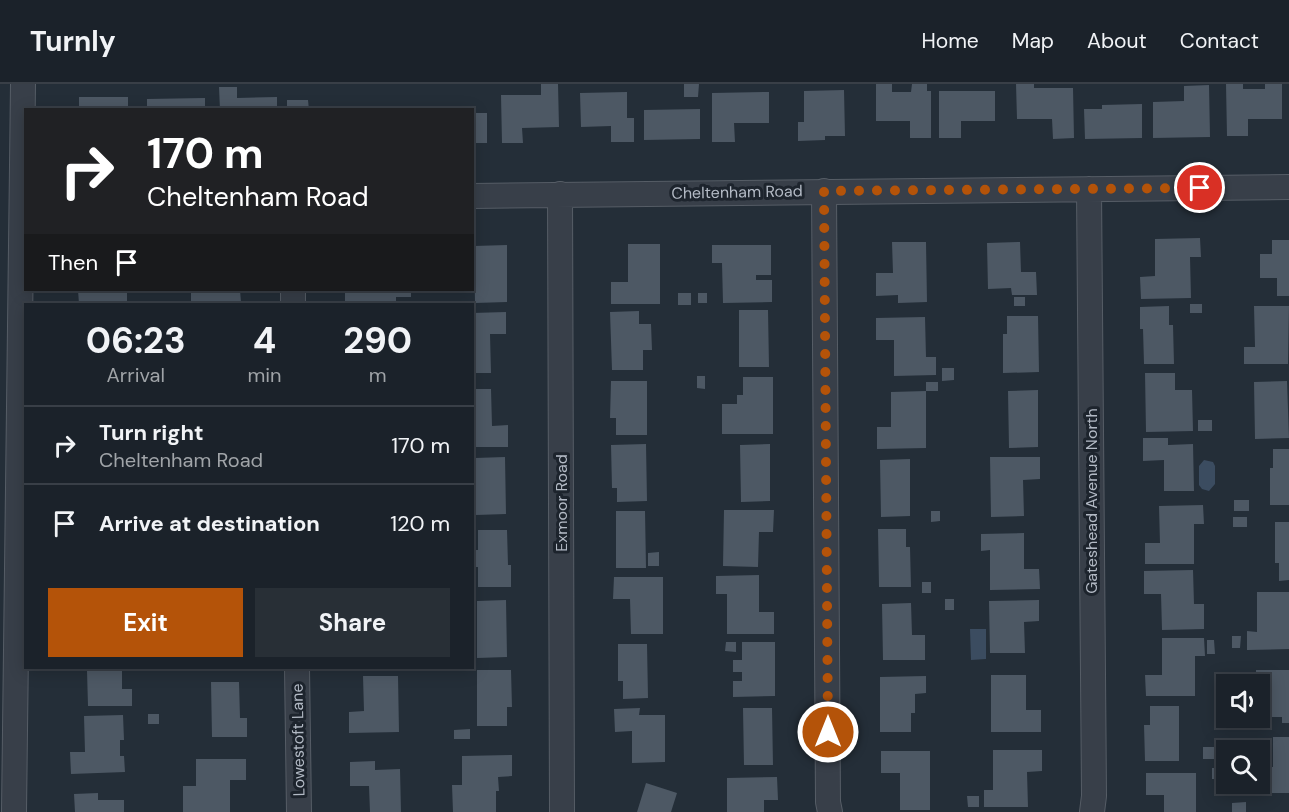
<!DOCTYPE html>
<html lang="en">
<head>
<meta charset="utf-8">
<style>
	:root { --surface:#1b222a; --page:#282f36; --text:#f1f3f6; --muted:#a0a4a8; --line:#393f47; --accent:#b45309 }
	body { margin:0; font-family:"DM Sans",sans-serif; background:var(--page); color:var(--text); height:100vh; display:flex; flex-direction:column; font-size:22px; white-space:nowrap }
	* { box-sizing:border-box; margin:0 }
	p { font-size:20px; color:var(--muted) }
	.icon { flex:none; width:33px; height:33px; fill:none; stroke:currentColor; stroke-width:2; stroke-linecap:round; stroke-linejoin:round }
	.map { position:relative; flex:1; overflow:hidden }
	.details { position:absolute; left:24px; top:219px; width:450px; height:366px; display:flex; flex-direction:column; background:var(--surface); border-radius:0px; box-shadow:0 3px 15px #0003,0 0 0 2px var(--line) }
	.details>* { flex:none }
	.guide { position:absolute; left:24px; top:24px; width:450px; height:183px; border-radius:0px; box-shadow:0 3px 15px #0003,0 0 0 2px var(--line); background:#202124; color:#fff; overflow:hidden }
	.controls { position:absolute; left:1216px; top:590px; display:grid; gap:12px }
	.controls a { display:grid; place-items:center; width:54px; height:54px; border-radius:0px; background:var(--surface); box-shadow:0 3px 15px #0003,0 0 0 2px var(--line); font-size:30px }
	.pin { position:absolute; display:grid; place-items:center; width:51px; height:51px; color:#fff; margin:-26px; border:3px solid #fff; border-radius:50%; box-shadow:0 2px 6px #0007 }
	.me { position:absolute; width:66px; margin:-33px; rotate:0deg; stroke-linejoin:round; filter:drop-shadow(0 0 4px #0008) }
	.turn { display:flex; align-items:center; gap:21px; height:126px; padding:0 24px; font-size:27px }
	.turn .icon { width:78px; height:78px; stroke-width:2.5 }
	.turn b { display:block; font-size:42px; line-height:51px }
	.then { display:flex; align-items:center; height:57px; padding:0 24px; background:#0003; gap:12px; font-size:22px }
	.eta { display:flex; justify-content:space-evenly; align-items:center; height:102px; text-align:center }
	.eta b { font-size:36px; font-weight:700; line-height:42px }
	.cta { display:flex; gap:12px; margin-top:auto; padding:12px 24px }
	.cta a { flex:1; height:69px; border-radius:0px; background:var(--accent); color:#fff; font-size:24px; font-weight:700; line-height:69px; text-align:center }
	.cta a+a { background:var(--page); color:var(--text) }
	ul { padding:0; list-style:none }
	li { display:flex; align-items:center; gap:18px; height:78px; padding:0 24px; border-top:2px solid var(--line) }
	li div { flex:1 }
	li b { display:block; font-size:22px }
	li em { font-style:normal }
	header { display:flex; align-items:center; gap:36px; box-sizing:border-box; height:84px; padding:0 30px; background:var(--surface); border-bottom:2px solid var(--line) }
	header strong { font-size:28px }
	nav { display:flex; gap:33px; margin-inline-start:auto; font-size:21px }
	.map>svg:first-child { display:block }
	.water { fill:#3b4c60 }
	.building { fill:#4d5864 }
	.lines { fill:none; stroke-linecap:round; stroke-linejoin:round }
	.street-casing { stroke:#565d66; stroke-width:26 }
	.street { stroke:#383f49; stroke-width:24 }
	.route { stroke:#b45309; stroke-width:10; stroke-dasharray:0 18 }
	.labels { text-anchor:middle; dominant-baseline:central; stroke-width:6; stroke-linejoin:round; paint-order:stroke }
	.street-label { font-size:16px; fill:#b3bac5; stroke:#1d242d }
</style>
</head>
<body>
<header>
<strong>Turnly</strong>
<nav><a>Home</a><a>Map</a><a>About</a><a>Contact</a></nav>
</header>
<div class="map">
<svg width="1289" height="728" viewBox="0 0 1289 728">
	<rect width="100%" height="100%" fill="#242e38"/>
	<path class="water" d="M1204,376L1213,378L1215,382V400L1209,407L1202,405L1199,401V382Z
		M970,545H986V575L971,576Z"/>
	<path class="building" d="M541,0H558L559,43L522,44L523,59H502L501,11H541Z
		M684,0H699L698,13H684Z
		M876,0H892V8H911L912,0H927V7H931V54H910V37H876Z
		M1016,0H1034V4H1073L1074,54L1053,55L1052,35H1017Z
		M1226,0H1243V5H1265V0H1282V35H1248V52H1227Z
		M1209,1L1210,53L1153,54V18L1184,17V2Z
		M219,3H237V14L277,13V26H220Z
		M844,6L845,52H825V56L798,57V38H804V7Z
		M939,7H995V37H961V54H939Z
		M627,8V34H634V58H611V42L581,43L580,9Z
		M769,8V39H734L735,58H712V9Z
		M79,13H128V26H79Z
		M205,14V26H147V15Z
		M287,16H308L309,26H287Z
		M1142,20V54L1085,55L1084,25H1102V21Z
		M700,25V55L644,56V26Z
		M472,29H487V59H472Z
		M1200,154L1201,173H1190L1191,214L1141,215L1140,193L1155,192V155Z
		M1272,156H1289V212H1277V194H1260V170H1272Z
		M892,158H926L927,218L898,219V211L876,212V189H893Z
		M1020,158L1021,188H1036L1037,211H1012L1011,204L988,205L987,159Z
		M628,160H660V220H611V198H628Z
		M507,161V218L475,219L474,162Z
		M712,161H771V191H756V196H772V218L723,219L722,179H712Z
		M78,206H127V220H79Z
		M191,206H240L241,218L191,219Z
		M345,206H411V213H396V220H345Z
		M678,209H691V221H678Z
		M698,209H707V219H698Z
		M1014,213H1025V222H1014Z
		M1190,220H1202V229H1190Z
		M1169,222V241H1173L1174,280H1144L1143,245H1140V223Z
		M1254,222H1289L1288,280H1244V263H1255Z
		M739,226H768L769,283H739Z
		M639,227V240H651L652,266H643V286H612L610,228Z
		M506,228V250H490L491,289H472V229Z
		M1007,232H1038L1039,288L1003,289V250H1007Z
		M925,233L926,273H936V291L894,292V256H876V234Z
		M942,284H954V296L942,297Z
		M1145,289H1175V306H1192L1193,347L1146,348Z
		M697,292H705V305L697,304Z
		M743,293H773V350H722V320H737V311H743Z
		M611,297H647V351H616V334H610Z
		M1287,297L1289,354L1255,355L1254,298Z
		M926,298H938V307H926Z
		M472,305H491L492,342L508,341V363H472Z
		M1038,306V363L1009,364L1008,307Z
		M926,307V364L877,365V343H891V308Z
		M1198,336H1212V347H1198Z
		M1143,354H1168V361L1193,360L1194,407H1164V376L1143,377Z
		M646,360L647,417L617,418V404H612L611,361Z
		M770,360V417L741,418L740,361Z
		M1273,365H1289V421H1270V384H1273Z
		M505,373L506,430L476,431L475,374Z
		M990,373H1040V395L1023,396L1024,432L991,433Z
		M910,375V432L881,433L880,376Z
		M1234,416H1249V427H1234Z
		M1203,421L1204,440H1194V480H1145V459H1160L1159,422Z
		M724,426H774L773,448H759L758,483L723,482Z
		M616,427H645L646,484H616Z
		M931,427H940V437L931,438Z
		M1233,433H1247V443H1233Z
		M1275,438H1289V496L1279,497V479H1275Z
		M878,445H906V463H910L911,503H879Z
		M478,446H507L508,481H511V503H478V483H472V466H478Z
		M1024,449V485H1039L1040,505L990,506V466L981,467V450Z
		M659,468V482H648V469Z
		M1193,486L1194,520H1204V545L1162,546L1161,510H1144V487Z
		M759,491V528H774V550H727V510H716V492Z
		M614,493H663V550H631L630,515H613Z
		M922,498H931V509H922Z
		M1257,508H1289V565L1247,566V547L1257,548Z
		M945,515H954V526H945Z
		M506,516L507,573L477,574V517Z
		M1039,516V537L1024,538L1025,569H990L989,517Z
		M911,519L912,551H925V576H883L882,520Z
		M1232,552H1241L1240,564H1232Z
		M1162,554H1204L1205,572H1195V612H1146L1145,591H1162Z
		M1207,556H1214L1215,570H1207Z
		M726,558H736V568L725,567Z
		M742,558H775V612L733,613V597H742V588H733V576H742Z
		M618,560H647L648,614L623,615V597H618Z
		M72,584H122V605H132V622H88L87,587H73Z
		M477,586H511L512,623H507V642H477Z
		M1256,586H1289V639H1282V633H1260V600H1256Z
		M991,591H1026V626H1041V648H991Z
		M363,592H398L399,648L349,649V628L364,627Z
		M926,592V609L915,610V629H911V648H880V593Z
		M211,598H239L240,634H247V653H212Z
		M1150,622H1179V677H1145L1144,641H1150Z
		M640,624L639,631H665V678L632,679V647L615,648L614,625Z
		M743,624H772L773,681H744Z
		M148,630H159V640H148Z
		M123,631L124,656H120V672H124L125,688L71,690L70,668H85L84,632Z
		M470,645V655H454V646Z
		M1273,653H1289V709H1261L1262,683H1273Z
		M1203,663H1215V675H1203Z
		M993,666H1042V687L1027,688L1028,723H984V706H993Z
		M881,667H930V726H900V689H881Z
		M512,671V692L498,693L499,707H496V728H453L452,701H462V672Z
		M196,675H246V696H230V728H183V702H196Z
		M375,677V686L400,685L401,728H370L369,702H350V678Z
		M1212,684H1221L1222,695H1212Z
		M1146,689H1196V728H1164V711H1146Z
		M777,693L778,716H764V728H727V694Z
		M646,699L677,709L671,728H637Z
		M98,709V716H124V728H75L74,710Z
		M967,712H979V723H968Z
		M1246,718V728H1232V719Z"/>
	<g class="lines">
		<g class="street-casing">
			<path id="street" d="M1089,105L1094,712L1092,728
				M824,107L828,718L830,728
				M560,110L562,728
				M472,112L1289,103
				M293,206V220
				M297,584L299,728
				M14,728L23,0"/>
		</g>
		<use href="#street" class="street"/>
	</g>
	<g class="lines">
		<path class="route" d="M828,648L824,107L1200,104"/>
	</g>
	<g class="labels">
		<g class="street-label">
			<text transform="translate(737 108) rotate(-1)">Cheltenham Road</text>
			<text transform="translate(1091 417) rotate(-90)">Gateshead Avenue North</text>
			<text transform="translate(561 419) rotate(-90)">Exmoor Road</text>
			<text transform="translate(298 656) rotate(-91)">Lowestoft Lane</text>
		</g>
	</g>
</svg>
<div class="controls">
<a><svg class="icon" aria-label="sound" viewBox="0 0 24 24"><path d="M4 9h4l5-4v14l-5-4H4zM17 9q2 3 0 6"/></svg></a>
<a><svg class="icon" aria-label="search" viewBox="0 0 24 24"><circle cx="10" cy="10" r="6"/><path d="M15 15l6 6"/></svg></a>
</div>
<div class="pin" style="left:1200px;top:104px;background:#d93025"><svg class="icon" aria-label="arrive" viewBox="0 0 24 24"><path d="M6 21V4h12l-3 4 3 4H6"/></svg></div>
<svg class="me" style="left:828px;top:648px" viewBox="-20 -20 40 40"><circle r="17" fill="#b45309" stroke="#fff" stroke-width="3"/><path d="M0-11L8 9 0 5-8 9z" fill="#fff"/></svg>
<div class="guide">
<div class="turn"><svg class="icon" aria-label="right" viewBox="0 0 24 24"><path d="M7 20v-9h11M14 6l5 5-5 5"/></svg><div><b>170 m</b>Cheltenham Road</div></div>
<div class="then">Then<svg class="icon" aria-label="arrive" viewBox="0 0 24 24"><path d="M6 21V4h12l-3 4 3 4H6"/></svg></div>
</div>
<section class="details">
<div class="eta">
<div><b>06:23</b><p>Arrival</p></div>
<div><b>4</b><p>min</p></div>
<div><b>290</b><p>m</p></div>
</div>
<ul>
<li><svg class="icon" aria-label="right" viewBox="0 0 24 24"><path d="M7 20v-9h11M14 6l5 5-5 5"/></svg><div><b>Turn right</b><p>Cheltenham Road</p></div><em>170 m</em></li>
<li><svg class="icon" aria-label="arrive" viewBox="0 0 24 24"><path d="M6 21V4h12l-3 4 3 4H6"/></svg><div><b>Arrive at destination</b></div><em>120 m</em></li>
</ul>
<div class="cta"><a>Exit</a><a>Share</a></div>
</section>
</div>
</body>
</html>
